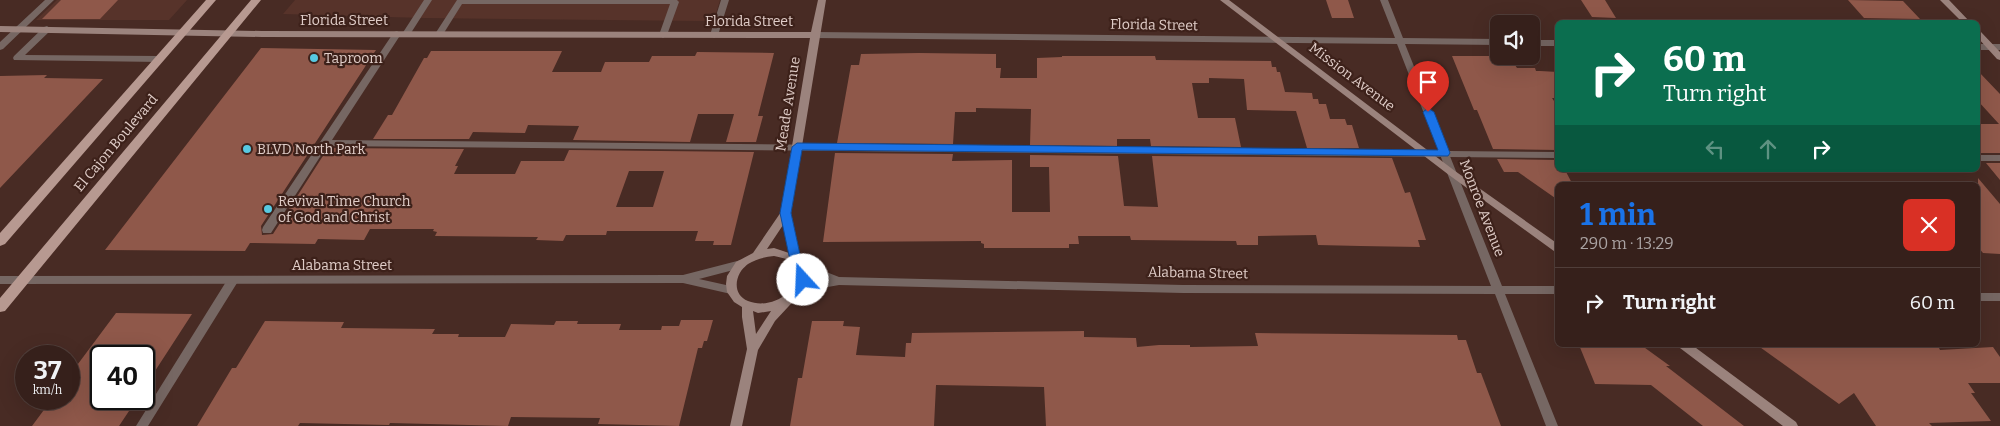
<!DOCTYPE html>
<html lang="en">
<head>
<meta charset="utf-8">
<style>
	:root { --surface:#36201b; --page:#3d2824; --text:#f1f3f6; --muted:#aaa3a3; --line:#503e3a; --accent:#1a73e8 }
	body { margin:0; font-family:Bitter,serif; background:var(--page); color:var(--text); height:100vh; display:flex; flex-direction:column; font-size:19px; white-space:nowrap }
	* { box-sizing:border-box; margin:0 }
	p { font-size:16px; color:var(--muted) }
	.icon { flex:none; width:28px; height:28px; fill:none; stroke:currentColor; stroke-width:2; stroke-linecap:round; stroke-linejoin:round }
	.map { position:relative; flex:1; overflow:hidden }
	.side { position:absolute; left:1555px; top:182px; width:425px; height:165px; display:flex; flex-direction:column; background:var(--surface); border-radius:8px; box-shadow:0 5px 20px #0002,0 0 0 1px var(--line) }
	.side>* { flex:none }
	.banner { position:absolute; left:1555px; top:20px; width:425px; height:152px; border-radius:8px; box-shadow:0 5px 20px #0002,0 0 0 1px var(--line); background:#0b6e4f; color:#fff; overflow:hidden }
	.tools { position:absolute; left:1490px; top:15px; display:grid; gap:10px }
	.tools a { display:grid; place-items:center; width:50px; height:50px; border-radius:8px; background:var(--surface); box-shadow:0 5px 20px #0002,0 0 0 1px var(--line); font-size:25px }
	.speed { position:absolute; left:15px; top:345px; display:flex; gap:10px; font-size:25px; font-weight:700; text-align:center }
	.speed>* { display:grid; place-content:center; width:65px; height:65px; border-radius:50%; background:var(--surface); box-shadow:0 5px 20px #0002,0 0 0 1px var(--line); line-height:1 }
	.speed small { font-size:12px; font-weight:400 }
	.speed .limit { border:2px solid #111; border-radius:8px; background:#fff; color:#111 }
	.pin { position:absolute; display:grid; place-items:center; width:42px; height:42px; color:#fff; margin:-51px -21px; border-radius:50% 50% 50% 0; rotate:-45deg; box-shadow:0 0 5px #0007 }
	.pin .icon { rotate:45deg }
	.me { position:absolute; width:55px; margin:-28px; rotate:340deg; stroke-linejoin:round; filter:drop-shadow(0 0 4px #0008) }
	.turn { display:flex; align-items:center; gap:18px; height:105px; padding:0 25px; font-size:22px }
	.turn .icon { width:65px; height:65px; stroke-width:2.5 }
	.turn b { display:block; font-size:35px; line-height:42px }
	.lanes { display:flex; align-items:center; height:48px; padding:0 25px; background:#0003; justify-content:center; gap:25px; direction:ltr }
	.lanes .off { opacity:.35 }
	.round { display:grid; place-items:center; flex:none; width:52px; height:52px; border-radius:8px; background:var(--page) }
	.summary { display:flex; align-items:center; justify-content:space-between; height:85px; padding:0 25px }
	h1 { font-size:30px; font-weight:700; line-height:38px; color:var(--accent) }
	ul { padding:0; list-style:none }
	li { display:flex; align-items:center; gap:15px; height:70px; padding:0 25px; border-top:1px solid var(--line) }
	li div { flex:1 }
	li b { display:block; font-size:19px }
	li em { font-style:normal }
	.map>svg:first-child { display:block }
	.built { fill:#57332a }
	.building { fill:#8f584a; fill-rule:evenodd }
	.lines { fill:none; stroke-linecap:round; stroke-linejoin:round }
	.lane { fill:#766763; fill-rule:evenodd }
	.street { fill:#766763; fill-rule:evenodd }
	.secondary { fill:#9b837d; fill-rule:evenodd }
	.primary { fill:#b79991; fill-rule:evenodd }
	.route { fill:#1a73e8; stroke:#114b97 }
	.poi-dot { fill:#57c9e2; stroke:#3d211a; stroke-width:2 }
	.labels { text-anchor:middle; dominant-baseline:central; stroke-width:4.5; stroke-linejoin:round; paint-order:stroke }
	.street-label { font-size:14px; fill:#e0cdc8; stroke:#3d211a }
	.poi-label { font-size:14px; fill:#e0cdc8; stroke:#3d211a; text-anchor:start }
</style>
</head>
<body>
<div class="map">
<svg width="2000" height="426" viewBox="0 0 2000 426">
	<rect width="100%" height="100%" fill="#482b24"/>
	<path class="built" d="M57,0H187L169,20H36Z
		M295,0H720L713,23L706,21L424,18L283,14Z"/>
	<path class="building" d="M61,0H118L100,19H42Z
		M1326,0H1348L1354,18H1332Z
		M1581,0H1605L1616,18L1592,17Z
		M1848,0L1903,1L1920,19L1864,18Z
		M261,48L376,50L261,226L262,235L273,234L328,148L464,149L455,166H458L454,174H515L521,161H564L569,150L754,152L731,245H713L714,241H695L698,231H607L606,235H566L563,241L536,240L538,237L435,236L437,232L433,231L434,229H370L364,240L318,239L315,244L250,243L245,251L105,250ZM629,171H664L653,207H616Z
		M431,51H562L552,72H601L605,62H649L652,56H695L697,52L774,53L758,116H763L756,142H726L734,114H698L690,142L573,140L579,126L528,125L525,133L473,132L469,139H373L388,115H392L424,58H427Z
		M919,53L996,54V68H1001L1000,78H1037V58L1062,57V56H1155L1156,60L1271,61L1272,67H1276L1277,72H1280L1285,92L1312,93L1313,99H1318L1319,104H1326L1330,119H1345L1347,125H1352L1359,148H1307L1296,111L1247,110L1244,79L1209,78V83H1192L1198,118H1235L1241,147L1151,146L1150,139H1117V146L1030,145L1031,109L976,108V112H955L953,144L837,143L851,65H859L861,54Z
		M1452,56H1492L1496,65H1515L1517,68H1535L1536,71H1540L1558,72V98H1552L1558,107V150L1493,149L1477,110H1474Z
		M1978,71L2000,94V153H1978V124H1999L1978,101Z
		M47,75L44,78L103,79L0,188V76Z
		M835,153L953,154L952,161L1012,160V212H1050L1049,167H1030V155L1118,156L1124,206L1158,207L1152,156L1392,158L1405,193L1410,192L1426,240H1418L1420,247L1360,246L1318,245L1316,235L1258,236V245H1237L1236,241L1131,240L1130,236H1078L1079,244H1069V248H984V244L981,243V241L823,242Z
		M1497,159L1558,160V170H1565L1573,185H1558V200L1518,172H1504Z
		M1986,163H2000V180Z
		M1978,178L2000,204V254L1983,253L1978,247Z
		M116,313L192,314L144,388V356H101V399H137L119,426H32L52,399H69V376Z
		M681,320H713L707,341H704L702,348H698L679,426L598,424L600,418L511,417L508,426L390,423L389,425L300,423L298,426H197L232,368H236L265,321L344,322L341,328L435,329L432,334H459L458,337H505L511,324L554,325L556,321H578L577,324H621L619,330H661L662,326H679Z
		M812,321H844L843,326L860,327L856,355L905,357L906,343H911L912,333L1084,331V337L1136,338L1137,347L1159,345H1190V347L1258,346L1255,333L1457,335L1458,340H1466L1477,373H1481L1501,426H1046L1044,387L936,385L934,426H790L798,378H802Z
		M1579,345H1641L1670,366H1666L1744,426H1703L1651,385L1595,384Z
		M1757,345H1925L1927,347L1939,348L1940,350L1993,347L2000,357V383H1968L1975,393H1971L1991,421L1929,423L1932,426H1876L1854,393L1839,404Z"/>
	<g class="lines">
		<path class="lane" d="M45,0H54L3,49L0,50V42Z
			M424,0H432L409,36H403L402,34Z
			M457,0H677L679,2L667,35L663,38L659,35L670,4H462L442,36H436L435,34Z
			M721,0H729L718,35L714,38L710,35Z
			M47,26L51,29L50,31L25,55L160,56L164,59L160,62L14,60L13,58L14,56L44,27Z
			M397,31L401,34L332,140L1558,152V158L327,146L271,233H263L262,230L263,227L394,32Z
			M1978,155H2000V161H1978Z
			M233,276L237,277L238,280L237,283L148,426H136L229,277Z"/>
		<path class="street" d="M1380,0H1388L1403,38L1499,39V45L1405,44L1502,286H1558V294H1505L1558,426H1546L1495,294L1183,293L839,285L800,292L796,291L795,288L796,285L800,284L824,280L797,269L796,266L797,263L801,262L839,277L1183,285L1491,286L1397,44L815,38L811,35L815,32L1395,38Z
			M1531,40H1558V46H1531Z
			M1978,44H2000V50H1978Z
			M741,260L745,261L746,264L745,267L699,279L735,287L736,290L735,293L731,294L683,283L0,284V276L683,275Z
			M1978,293H2000V301H1978Z"/>
		<path class="secondary" d="M818,0H826L791,213L801,260L807,267L808,278L801,293L775,321L758,350L742,426H730L747,349L742,317V307L734,302L727,292L726,284L727,276L736,262L753,253L781,212L810,38L262,37L0,32V26L262,31L811,32ZM783,225L789,253L774,248L767,249ZM774,256C778,257 785,258 789,260C815,277 778,313 748,301C731,294 735,273 748,264C756,259 765,257 774,256ZM753,311L758,313L771,311L756,334Z
			M1220,0H1229L1455,171L1558,244V254L1449,175Z
			M1940,0H1949L1970,22H1962Z
			M1978,31L1981,32L2000,52V60L1997,59L1978,38Z
			M1678,345H1692L1796,422L1798,426H1783L1680,348Z"/>
		<path class="primary" d="M206,0H216L5,244L0,246V233Z
			M251,0H261L5,311L0,312V298Z"/>
	</g>
	<path class="route" d="M1428,108L1434,112L1450,153L1448,156L802,150L791,213L801,259L810,273L808,284H799L798,273L790,260L780,213L792,147L797,143L1438,150L1423,112Z"/>
	<g class="poi-dot">
		<circle cx="314" cy="58" r="5"/>
		<circle cx="247" cy="149" r="5"/>
		<circle cx="268" cy="209" r="5"/>
	</g>
	<g class="labels">
		<g class="street-label">
			<text x="344" y="20">Florida Street</text>
			<text x="749" y="21">Florida Street</text>
			<text transform="translate(1154 25) rotate(1)">Florida Street</text>
			<text transform="translate(1352 77) rotate(37)">Mission Avenue</text>
			<text transform="translate(788 104) rotate(-81)">Meade Avenue</text>
			<text transform="translate(116 143) rotate(-50)">El Cajon Boulevard</text>
			<text transform="translate(1482 208) rotate(69)">Monroe Avenue</text>
			<text x="342" y="265">Alabama Street</text>
			<text transform="translate(1198 273) rotate(1)">Alabama Street</text>
		</g>
		<g class="poi-label">
			<text x="324" y="58">Taproom</text>
			<text x="257" y="149">BLVD North Park</text>
			<text x="278" y="201">Revival Time Church<tspan x="278" dy="16">of God and Christ</tspan></text>
		</g>
	</g>
</svg>
<div class="tools">
<a><svg class="icon" aria-label="sound" viewBox="0 0 24 24"><path d="M4 9h4l5-4v14l-5-4H4zM17 9q2 3 0 6"/></svg></a>
</div>
<div class="speed"><div>37<small>km/h</small></div><div class="limit">40</div></div>
<div class="pin" style="left:1428px;top:112px;background:#d93025"><svg class="icon" aria-label="arrive" viewBox="0 0 24 24"><path d="M6 21V4h12l-3 4 3 4H6"/></svg></div>
<svg class="me" style="left:803px;top:280px" viewBox="-20 -20 40 40"><circle r="19" fill="#fff"/><path d="M0-13L10 11 0 6-10 11z" fill="#1a73e8"/></svg>
<div class="banner">
<div class="turn"><svg class="icon" aria-label="right" viewBox="0 0 24 24"><path d="M7 20v-9h11M14 6l5 5-5 5"/></svg><div><b>60 m</b>Turn right</div></div>
<div class="lanes"><svg class="icon off" aria-label="left" viewBox="0 0 24 24"><path d="M17 20v-9H6M10 6l-5 5 5 5"/></svg><svg class="icon off" aria-label="ahead" viewBox="0 0 24 24"><path d="M12 20V5M6 11l6-6 6 6"/></svg><svg class="icon" aria-label="right" viewBox="0 0 24 24"><path d="M7 20v-9h11M14 6l5 5-5 5"/></svg></div>
</div>
<section class="side">
<div class="summary"><div><h1>1 min</h1><p>290 m · 13:29</p></div><a class="round" style="background:#d93025;color:#fff"><svg class="icon" aria-label="close" viewBox="0 0 24 24"><path d="M6 6l12 12M18 6L6 18"/></svg></a></div>
<ul>
<li><svg class="icon" aria-label="right" viewBox="0 0 24 24"><path d="M7 20v-9h11M14 6l5 5-5 5"/></svg><div><b>Turn right</b></div><em>60 m</em></li>
</ul>
</section>
</div>
</body>
</html>
